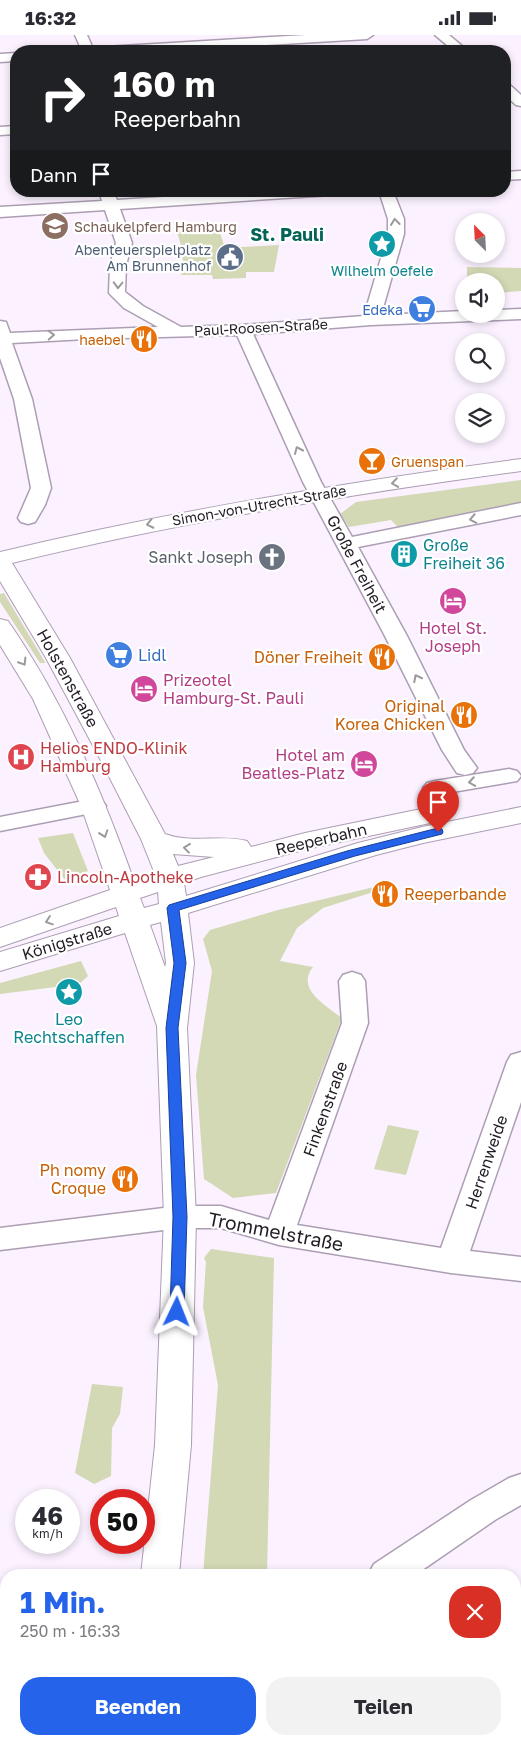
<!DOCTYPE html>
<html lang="de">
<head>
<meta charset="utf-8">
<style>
	:root { --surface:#fff; --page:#f2f2f3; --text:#2b2b33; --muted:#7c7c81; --accent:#2563eb }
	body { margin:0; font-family:"Golos Text",sans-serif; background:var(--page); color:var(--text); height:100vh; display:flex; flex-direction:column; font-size:19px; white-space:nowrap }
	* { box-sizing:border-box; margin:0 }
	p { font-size:16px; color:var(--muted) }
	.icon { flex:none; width:28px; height:28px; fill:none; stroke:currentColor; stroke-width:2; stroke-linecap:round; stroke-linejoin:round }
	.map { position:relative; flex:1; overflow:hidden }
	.details { position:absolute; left:0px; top:1534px; width:521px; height:176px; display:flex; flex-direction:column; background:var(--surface); border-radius:20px 20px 0 0; box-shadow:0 2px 8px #0003 }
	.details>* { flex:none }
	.guide { position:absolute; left:10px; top:10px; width:501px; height:152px; border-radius:20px; box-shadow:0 2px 8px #0003; background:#202124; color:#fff; overflow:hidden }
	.needle { width:32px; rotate:336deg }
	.controls { position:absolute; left:455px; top:178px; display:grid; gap:10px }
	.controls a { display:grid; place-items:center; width:50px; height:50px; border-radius:50%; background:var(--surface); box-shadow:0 2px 8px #0003; font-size:25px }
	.speed { position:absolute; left:15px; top:1454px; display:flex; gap:10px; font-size:25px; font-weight:700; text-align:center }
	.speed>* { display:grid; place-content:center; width:65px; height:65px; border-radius:50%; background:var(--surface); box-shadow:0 2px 8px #0003; line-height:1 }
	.speed small { font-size:12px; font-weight:400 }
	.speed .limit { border:8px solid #d22; background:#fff; color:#111 }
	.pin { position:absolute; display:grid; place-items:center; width:42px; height:42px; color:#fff; margin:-51px -21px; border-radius:50% 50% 50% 0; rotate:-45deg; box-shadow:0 0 5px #0007 }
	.pin .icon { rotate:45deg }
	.me { position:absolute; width:55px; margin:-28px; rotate:2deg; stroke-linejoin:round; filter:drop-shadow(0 0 4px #0008) }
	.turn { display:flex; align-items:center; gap:18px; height:105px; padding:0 20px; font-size:22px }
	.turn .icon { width:65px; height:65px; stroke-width:2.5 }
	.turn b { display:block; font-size:35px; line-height:42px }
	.then { display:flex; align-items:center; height:48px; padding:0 20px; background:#0003; gap:10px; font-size:19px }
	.round { display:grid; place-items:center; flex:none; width:52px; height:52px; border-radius:20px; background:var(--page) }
	.head { display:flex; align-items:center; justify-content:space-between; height:85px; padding:0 20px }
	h1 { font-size:30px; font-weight:700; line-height:38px; color:var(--accent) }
	.button { display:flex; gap:10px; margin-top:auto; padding:10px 20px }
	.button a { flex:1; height:58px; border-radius:20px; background:var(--accent); color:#fff; font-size:20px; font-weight:700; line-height:58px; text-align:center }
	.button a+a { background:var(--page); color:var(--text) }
	.status { display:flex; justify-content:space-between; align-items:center; height:35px; padding:0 25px; background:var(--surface); direction:ltr }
	.status svg { height:14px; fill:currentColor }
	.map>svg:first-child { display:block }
	.green { fill:#d3d8b5 }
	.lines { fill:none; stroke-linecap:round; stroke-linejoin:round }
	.minor-casing { stroke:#ac9eb3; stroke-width:3 }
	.major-casing { stroke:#ac9eb3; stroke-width:2 }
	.minor { fill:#fff; fill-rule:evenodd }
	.major { fill:#fff; fill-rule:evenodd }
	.oneway { stroke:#9c999c }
	.route { fill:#2563eb; stroke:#184099 }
	.labels { text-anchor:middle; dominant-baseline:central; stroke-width:4.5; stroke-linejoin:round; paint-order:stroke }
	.far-education-label { font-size:14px; fill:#785e54; stroke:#fff; text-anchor:start }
	.far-service-label { font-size:14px; fill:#4e5e75; stroke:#fff; text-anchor:end }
	.far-culture-label { font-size:14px; fill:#0d838f; stroke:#fff }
	.far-shop-label { font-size:14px; fill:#366cbe; stroke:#fff; text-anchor:end }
	.far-street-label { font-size:14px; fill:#221c24; stroke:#fff }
	.far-food-label { font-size:14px; fill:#c56008; stroke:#fff; text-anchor:end }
	.culture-label { font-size:16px; fill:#0d838f; stroke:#fff; text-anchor:start }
	.worship-label { font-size:16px; fill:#5b616d; stroke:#fff; text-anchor:end }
	.street-label { font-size:16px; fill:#221c24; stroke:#fff }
	.hotel-label { font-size:16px; fill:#b23c85; stroke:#fff }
	.shop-label { font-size:16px; fill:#366cbe; stroke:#fff; text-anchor:start }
	.food-label { font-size:16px; fill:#c56008; stroke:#fff; text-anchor:end }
	.health-label { font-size:16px; fill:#be3a42; stroke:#fff; text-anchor:start }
	.far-district-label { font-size:18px; font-weight:bold; fill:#026357; stroke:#fff }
	.near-street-label { font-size:19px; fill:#221c24; stroke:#fff }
</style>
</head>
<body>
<div class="status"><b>16:32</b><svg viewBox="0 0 49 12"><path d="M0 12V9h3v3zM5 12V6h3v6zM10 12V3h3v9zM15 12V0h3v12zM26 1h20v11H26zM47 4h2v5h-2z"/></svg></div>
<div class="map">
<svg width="521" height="1709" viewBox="0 0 521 1709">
	<rect width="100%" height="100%" fill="#fbf1ff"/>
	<path class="green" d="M218,192L225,213L279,210L274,237H246V243L213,244L212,240H181C185,223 182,211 176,195Z
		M467,232L521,233V256L496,258V246H467Z
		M521,445V468L398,492L391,485L349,492L340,479L356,467Z
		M4,558L45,627V628H40L0,567V559Z
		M73,798L88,836L65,845L44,818L38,803Z
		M391,848L395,850L323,873L297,893L280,926L313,932C295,954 327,971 342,983L276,1158L233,1163L204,1144L196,1040L212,936L203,904L210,895L278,875Z
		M81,926L88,941L79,949L0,959V948Z
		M388,1090L419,1096L406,1140L374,1134Z
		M211,1214L274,1223L267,1540H203L218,1350L203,1272L206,1227L204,1223Z
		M92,1349L123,1352L120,1379L112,1393L111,1441L94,1449L75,1438Z"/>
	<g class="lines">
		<g class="minor-casing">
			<path id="minor" d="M75,0H87L94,16H82Z
				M306,0H373L367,4L163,16H99L105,12Z
				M435,0H449L468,16H454Z
				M16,18V26L0,27V19Z
				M505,49L510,50L521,60V71L516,70L505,60Z
				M16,91V99L0,100V92Z
				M521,136V144L505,145V137Z
				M99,156H113L117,165L257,156H338L331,160L120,174L132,208L126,230L125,257L143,271L181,292L243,290L364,281L388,199V184L379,156H393L404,184V199L381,280L464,276V279H496V275L521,274V284L371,290L253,299L321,447L352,502L521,468V480L358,512L407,601L464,715L477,733L473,738L465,740L457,738L442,715L385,601L303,447L237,300L86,304L12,308L32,364L51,453L45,470L35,487L28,489L21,487L18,483L31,453L14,364L0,323V286L6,287L10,298L158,292L124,273L109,258L110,230L116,208L105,175L0,182V172L102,166Z
				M509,734L517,736L521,741L517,746L435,760L427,758L423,753L427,748L435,746Z
				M94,764L102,766L106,771L102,776L0,796V782Z
				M352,937L361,940L365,946L368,988L297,1190L441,1213L507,1027L511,1020L521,1017V1067L470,1216L521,1222V1246L451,1238L279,1210L221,1193H180L0,1215V1193L180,1171H221L269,1185L342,988L339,946L343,940Z
				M521,1439V1470L495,1485L415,1540H368L374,1529L471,1465L509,1443Z
				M6,1680V1704H22L20,1709H0V1681Z"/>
		</g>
		<g class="major-casing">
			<path id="major" d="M521,424V436C350,459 180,487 12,528L70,623L165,799C193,809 220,799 247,806L251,812L305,798L421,774L430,776L434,782L430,788L307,814L201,842L184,848L186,861L358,808L422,792L521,772V788L423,808L376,820L188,878L194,928L187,993L196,1182L191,1410L179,1540H141L155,1410L164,1182L157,991L125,898L0,936V917L119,881L116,872L0,912V893L110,855L81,771L33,664L0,610V584L8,586C64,667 101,754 134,846L155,839L141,804L98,720L46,623L0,546V517C172,476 346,447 521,424ZM173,819L214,822L178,831ZM158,857L159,869L144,873L140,863ZM161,887L166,928L165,932L150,890Z
				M123,1704H165V1709H123Z"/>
		</g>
		<use href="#minor" class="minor"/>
		<use href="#major" class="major"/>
	</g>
	<defs><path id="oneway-chevron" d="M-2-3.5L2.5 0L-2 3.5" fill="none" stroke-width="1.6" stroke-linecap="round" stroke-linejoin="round" transform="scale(1.25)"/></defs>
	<g class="oneway">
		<use href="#oneway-chevron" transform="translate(395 187) rotate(-97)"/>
		<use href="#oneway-chevron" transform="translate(118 250) rotate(91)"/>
		<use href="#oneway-chevron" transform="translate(51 300) rotate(-3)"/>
		<use href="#oneway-chevron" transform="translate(298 415) rotate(-114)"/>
		<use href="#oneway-chevron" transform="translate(395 448) rotate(172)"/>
		<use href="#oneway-chevron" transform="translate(473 484) rotate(169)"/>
		<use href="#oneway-chevron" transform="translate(150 489) rotate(168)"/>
		<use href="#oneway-chevron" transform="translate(23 627) rotate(58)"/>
		<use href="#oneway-chevron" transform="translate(417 643) rotate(-117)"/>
		<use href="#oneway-chevron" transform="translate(472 747) rotate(171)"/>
		<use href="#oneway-chevron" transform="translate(104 799) rotate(71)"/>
		<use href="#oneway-chevron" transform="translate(187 813) rotate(-173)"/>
		<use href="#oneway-chevron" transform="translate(49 886) rotate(161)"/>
	</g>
	<path class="route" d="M438,793L442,794L443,797L442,799L355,821L179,875L186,928L178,993L187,1182L184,1277L182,1281L177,1282L172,1281L170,1277L173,1182L166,993L174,928L167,873L169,870L347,816Z"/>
	<defs>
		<g id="school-disc" transform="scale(1.4375)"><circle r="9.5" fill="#8d6e63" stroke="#fff"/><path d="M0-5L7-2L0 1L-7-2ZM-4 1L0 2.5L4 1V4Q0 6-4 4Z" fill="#fff"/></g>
		<g id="sight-disc" transform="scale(1.4375)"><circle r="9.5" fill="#0f9aa8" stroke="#fff"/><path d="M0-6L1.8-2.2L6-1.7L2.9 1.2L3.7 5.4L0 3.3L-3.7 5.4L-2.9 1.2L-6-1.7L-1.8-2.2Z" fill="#fff"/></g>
		<g id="civic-disc" transform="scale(1.4375)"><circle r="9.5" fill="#5c6f8a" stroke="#fff"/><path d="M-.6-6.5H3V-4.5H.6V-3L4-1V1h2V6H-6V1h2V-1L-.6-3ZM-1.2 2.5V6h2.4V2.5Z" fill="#fff"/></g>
		<g id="supermarket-disc" transform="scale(1.4375)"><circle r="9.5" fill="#3f7fe0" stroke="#fff"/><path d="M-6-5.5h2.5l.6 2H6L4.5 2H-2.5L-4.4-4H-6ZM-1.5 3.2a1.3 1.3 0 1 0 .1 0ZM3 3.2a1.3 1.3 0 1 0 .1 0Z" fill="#fff"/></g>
		<g id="restaurant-disc" transform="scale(1.4375)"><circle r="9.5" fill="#e8710a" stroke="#fff"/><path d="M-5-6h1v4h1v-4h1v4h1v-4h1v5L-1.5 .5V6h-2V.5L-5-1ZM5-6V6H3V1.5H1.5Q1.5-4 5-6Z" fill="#fff"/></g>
		<g id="bar-disc" transform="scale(1.4375)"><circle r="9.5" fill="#e8710a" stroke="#fff"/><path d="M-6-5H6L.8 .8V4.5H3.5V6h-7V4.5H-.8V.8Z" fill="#fff"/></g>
		<g id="building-disc" transform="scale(1.4375)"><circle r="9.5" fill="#0f9aa8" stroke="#fff"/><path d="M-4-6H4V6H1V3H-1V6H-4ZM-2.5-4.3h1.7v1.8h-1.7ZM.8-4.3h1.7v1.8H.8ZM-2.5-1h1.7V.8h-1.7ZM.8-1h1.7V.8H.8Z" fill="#fff"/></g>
		<g id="church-disc" transform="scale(1.4375)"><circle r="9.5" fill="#6b7280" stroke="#fff"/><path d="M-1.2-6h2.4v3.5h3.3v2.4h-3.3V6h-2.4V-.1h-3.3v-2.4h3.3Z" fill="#fff"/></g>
		<g id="hotel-disc" transform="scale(1.4375)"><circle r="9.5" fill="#d1479c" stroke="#fff"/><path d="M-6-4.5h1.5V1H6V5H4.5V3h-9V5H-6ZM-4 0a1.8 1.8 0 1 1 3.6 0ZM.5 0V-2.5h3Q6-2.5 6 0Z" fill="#fff"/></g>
		<g id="hospital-disc" transform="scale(1.4375)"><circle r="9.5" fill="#e0444e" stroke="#fff"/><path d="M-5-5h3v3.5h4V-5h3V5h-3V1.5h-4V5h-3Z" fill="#fff"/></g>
		<g id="pharmacy-disc" transform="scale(1.4375)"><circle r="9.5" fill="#e0444e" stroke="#fff"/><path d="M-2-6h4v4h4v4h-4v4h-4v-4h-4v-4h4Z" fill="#fff"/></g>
	</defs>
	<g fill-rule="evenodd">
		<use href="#school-disc" x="55" y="191"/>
		<use href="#sight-disc" x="382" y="209"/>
		<use href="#civic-disc" x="230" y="222"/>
		<use href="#supermarket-disc" x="422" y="274"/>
		<use href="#restaurant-disc" x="144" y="304"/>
		<use href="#bar-disc" x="372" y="426"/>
		<use href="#building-disc" x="404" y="519"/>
		<use href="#church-disc" x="272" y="522"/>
		<use href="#hotel-disc" x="453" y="566"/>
		<use href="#supermarket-disc" x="119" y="620"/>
		<use href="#restaurant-disc" x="382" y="622"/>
		<use href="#hotel-disc" x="144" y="654"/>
		<use href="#restaurant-disc" x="464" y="680"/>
		<use href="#hospital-disc" x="21" y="722"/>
		<use href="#hotel-disc" x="364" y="729"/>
		<use href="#pharmacy-disc" x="38" y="842"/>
		<use href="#restaurant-disc" x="385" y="859"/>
		<use href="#sight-disc" x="69" y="957"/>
		<use href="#restaurant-disc" x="125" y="1144"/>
	</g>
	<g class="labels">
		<g class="far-education-label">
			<text x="74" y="191">Schaukelpferd Hamburg</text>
		</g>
		<g class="far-service-label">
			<text x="211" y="214">Abenteuerspielplatz<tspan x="211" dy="16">Am Brunnenhof</tspan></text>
		</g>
		<g class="far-culture-label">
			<text x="382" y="235">Wilhelm Oefele</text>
		</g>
		<g class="far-shop-label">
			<text x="403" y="274">Edeka</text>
		</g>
		<g class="far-street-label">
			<text transform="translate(261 292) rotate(-3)">Paul-Roosen-Straße</text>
			<text transform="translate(259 470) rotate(-10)">Simon-von-Utrecht-Straße</text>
		</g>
		<g class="far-food-label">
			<text x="125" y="304">haebel</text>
			<text x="391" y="426" text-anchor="start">Gruenspan</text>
		</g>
		<g class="culture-label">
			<text x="423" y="510">Große<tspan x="423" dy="18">Freiheit 36</tspan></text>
			<text x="69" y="984" text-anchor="middle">Leo<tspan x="69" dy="18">Rechtschaffen</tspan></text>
		</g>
		<g class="worship-label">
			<text x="253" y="522">Sankt Joseph</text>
		</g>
		<g class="street-label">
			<text transform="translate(357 529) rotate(62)">Große Freiheit</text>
			<text transform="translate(68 643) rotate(61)">Holstenstraße</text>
			<text transform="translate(321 804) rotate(-13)">Reeperbahn</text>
			<text transform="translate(67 906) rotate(-17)">Königstraße</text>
			<text transform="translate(325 1074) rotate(-70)">Finkenstraße</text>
			<text transform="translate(486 1127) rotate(-71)">Herrenweide</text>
		</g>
		<g class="hotel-label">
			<text x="453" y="593">Hotel St.<tspan x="453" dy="18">Joseph</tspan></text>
			<text x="163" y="645" text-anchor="start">Prizeotel<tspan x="163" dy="18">Hamburg-St. Pauli</tspan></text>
			<text x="345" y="720" text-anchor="end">Hotel am<tspan x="345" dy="18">Beatles-Platz</tspan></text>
		</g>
		<g class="shop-label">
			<text x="138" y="620">Lidl</text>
		</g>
		<g class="food-label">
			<text x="363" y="622">Döner Freiheit</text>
			<text x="445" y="671">Original<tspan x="445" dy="18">Korea Chicken</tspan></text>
			<text x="404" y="859" text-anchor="start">Reeperbande</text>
			<text x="106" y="1135">Ph nomy<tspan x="106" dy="18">Croque</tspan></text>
		</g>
		<g class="health-label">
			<text x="40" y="713">Helios ENDO-Klinik<tspan x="40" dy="18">Hamburg</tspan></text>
			<text x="57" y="842">Lincoln-Apotheke</text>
		</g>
		<g class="far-district-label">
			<text x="287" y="199">St. Pauli</text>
		</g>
		<g class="near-street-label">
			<text transform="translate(276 1196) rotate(11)">Trommelstraße</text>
		</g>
	</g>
</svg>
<div class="controls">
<a><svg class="needle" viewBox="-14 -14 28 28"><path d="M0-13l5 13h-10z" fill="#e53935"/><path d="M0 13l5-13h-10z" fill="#7c7c81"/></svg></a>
<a><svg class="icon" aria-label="sound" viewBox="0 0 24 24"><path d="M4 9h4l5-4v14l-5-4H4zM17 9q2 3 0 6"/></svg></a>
<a><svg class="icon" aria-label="search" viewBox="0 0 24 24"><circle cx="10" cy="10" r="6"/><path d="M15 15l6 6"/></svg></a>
<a><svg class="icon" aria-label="layers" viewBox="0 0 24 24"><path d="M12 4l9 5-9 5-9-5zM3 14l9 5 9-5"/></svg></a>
</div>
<div class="speed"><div>46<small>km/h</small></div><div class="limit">50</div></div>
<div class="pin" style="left:438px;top:797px;background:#d93025"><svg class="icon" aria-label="arrive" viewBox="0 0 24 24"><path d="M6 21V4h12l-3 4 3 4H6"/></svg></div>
<svg class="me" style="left:177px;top:1277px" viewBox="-20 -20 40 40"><path d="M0-17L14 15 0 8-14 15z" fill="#2563eb" stroke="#fff" stroke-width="4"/></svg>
<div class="guide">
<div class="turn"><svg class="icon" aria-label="right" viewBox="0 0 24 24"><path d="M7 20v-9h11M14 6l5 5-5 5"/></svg><div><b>160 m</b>Reeperbahn</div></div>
<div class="then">Dann<svg class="icon" aria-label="arrive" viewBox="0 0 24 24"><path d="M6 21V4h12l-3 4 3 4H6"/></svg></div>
</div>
<section class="details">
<div class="head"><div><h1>1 Min.</h1><p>250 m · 16:33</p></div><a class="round" style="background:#d93025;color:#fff"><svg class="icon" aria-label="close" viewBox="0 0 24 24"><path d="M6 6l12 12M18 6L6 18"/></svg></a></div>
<div class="button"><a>Beenden</a><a>Teilen</a></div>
</section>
</div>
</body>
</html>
